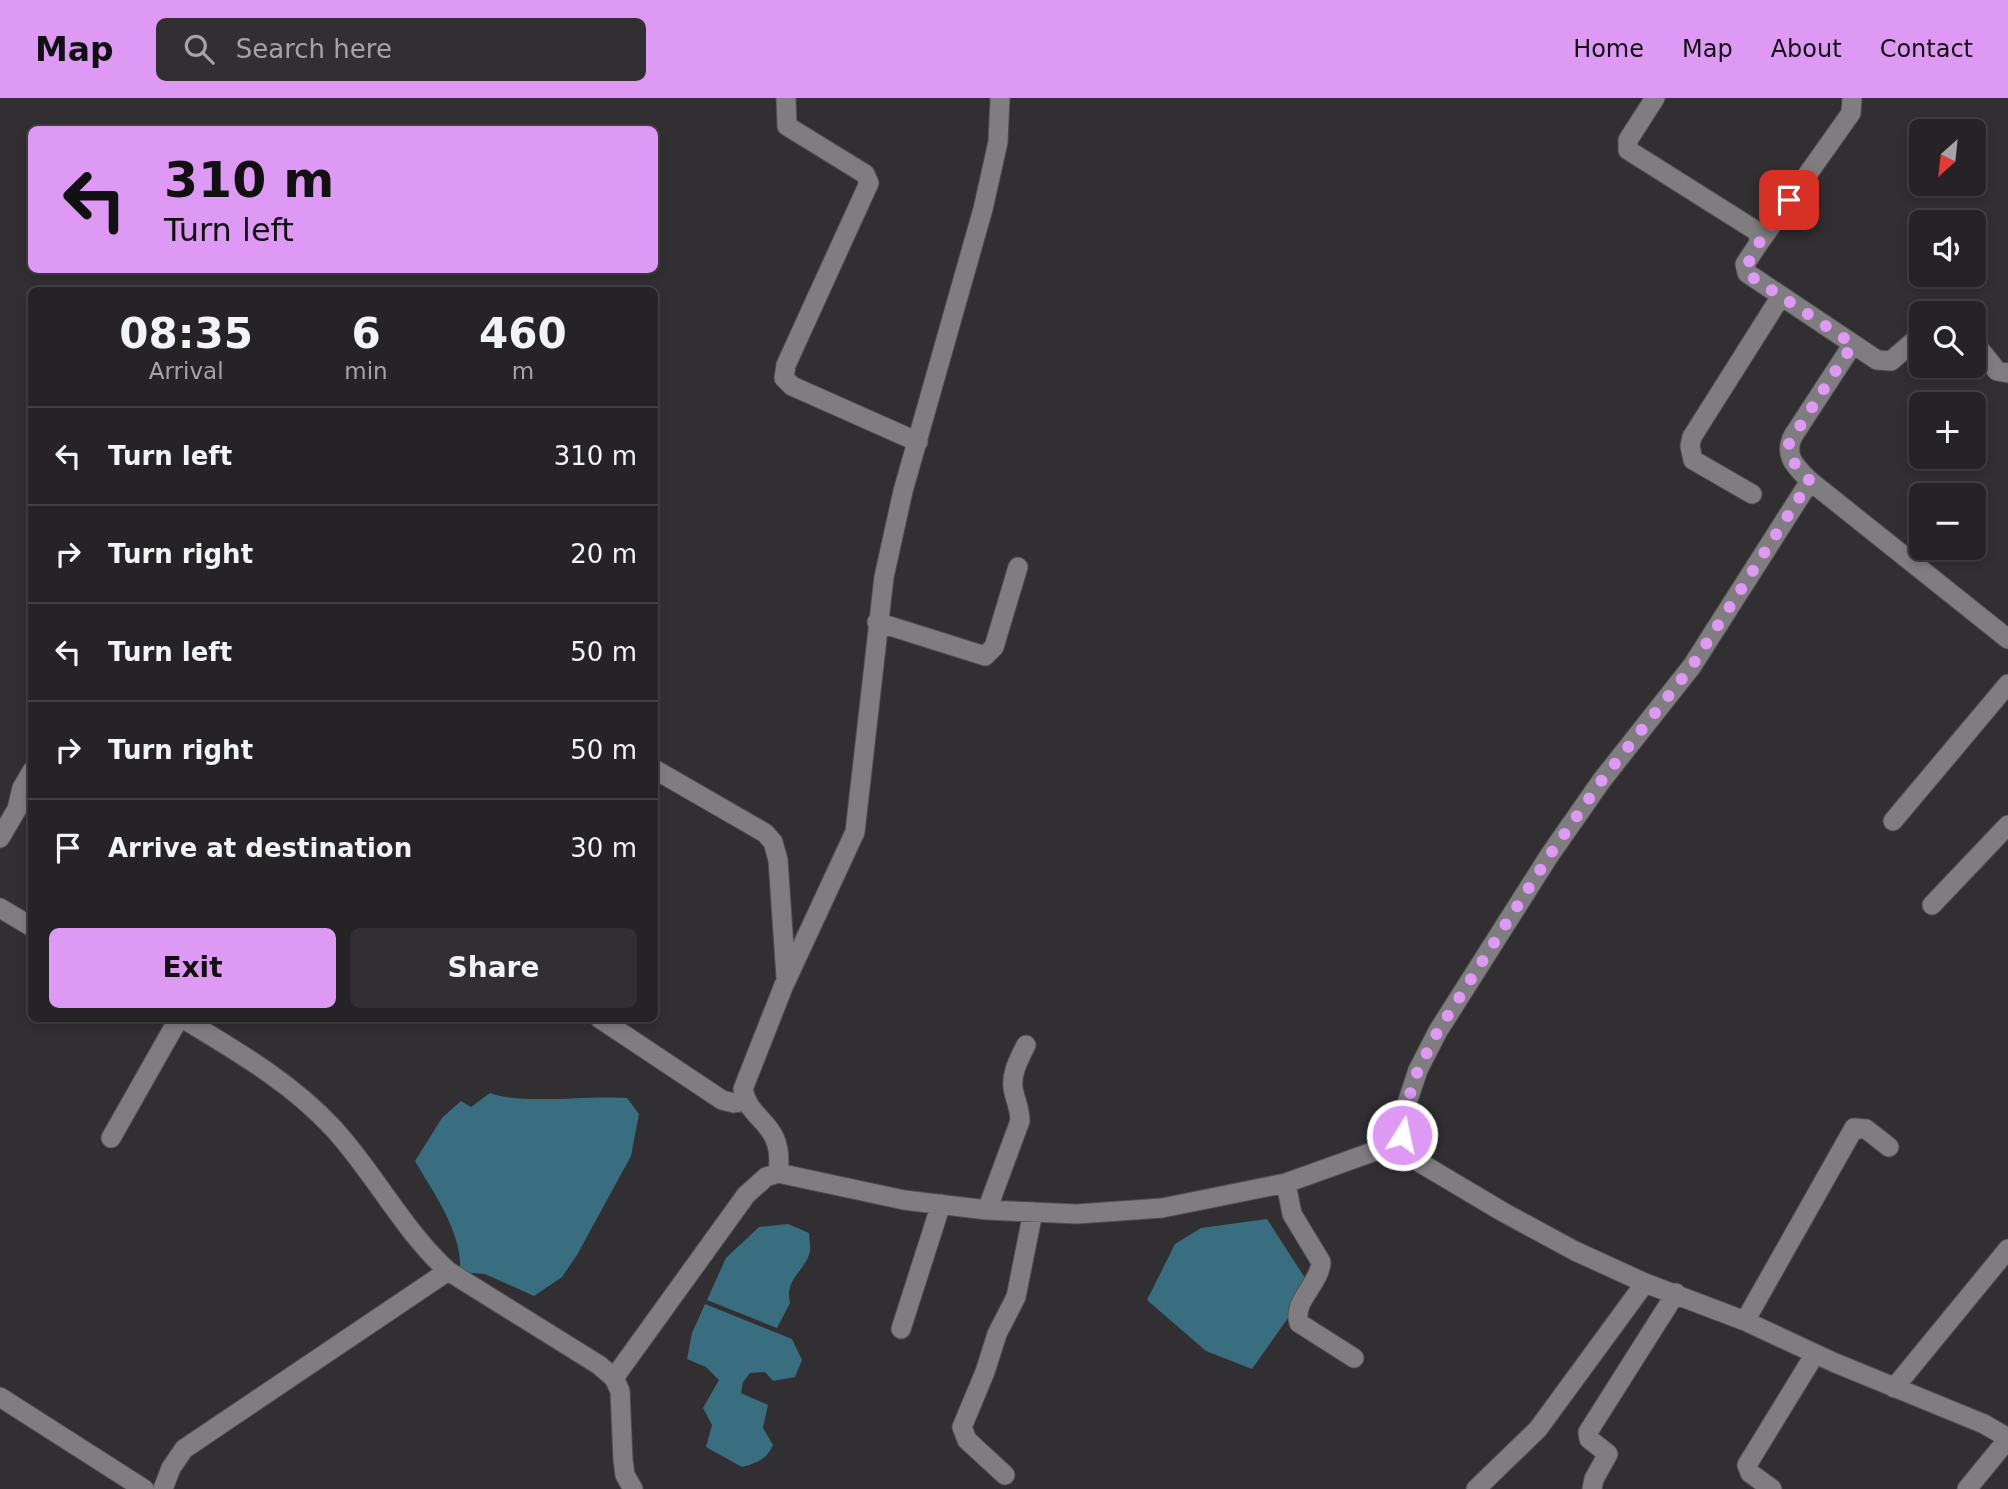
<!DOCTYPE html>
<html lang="en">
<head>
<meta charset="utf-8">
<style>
	:root { --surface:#262326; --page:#322f32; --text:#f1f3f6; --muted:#a4a4a7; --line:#424043; --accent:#dd99f4 }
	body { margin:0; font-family:"DejaVu Sans",sans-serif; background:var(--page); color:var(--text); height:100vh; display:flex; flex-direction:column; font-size:26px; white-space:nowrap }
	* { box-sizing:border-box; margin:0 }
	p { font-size:23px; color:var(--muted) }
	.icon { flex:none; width:38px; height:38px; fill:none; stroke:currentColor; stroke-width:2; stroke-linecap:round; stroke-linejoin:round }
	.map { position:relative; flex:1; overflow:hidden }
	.panel { position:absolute; left:28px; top:189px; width:630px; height:735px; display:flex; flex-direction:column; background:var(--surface); border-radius:10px; box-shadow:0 4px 10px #0003,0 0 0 2px var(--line) }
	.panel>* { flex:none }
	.hud { position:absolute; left:28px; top:28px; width:630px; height:147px; border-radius:10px; box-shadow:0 4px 10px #0003,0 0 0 2px var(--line); background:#dd99f4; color:#111; overflow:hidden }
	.needle { width:46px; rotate:207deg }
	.buttons { position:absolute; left:1909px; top:21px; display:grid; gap:14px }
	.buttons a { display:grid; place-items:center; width:77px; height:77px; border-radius:10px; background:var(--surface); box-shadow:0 4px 10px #0003,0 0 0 2px var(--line); font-size:35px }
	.pin { position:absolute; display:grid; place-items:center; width:60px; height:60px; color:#fff; margin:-30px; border-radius:14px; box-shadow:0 4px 10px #0006 }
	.me { position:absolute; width:77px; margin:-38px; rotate:10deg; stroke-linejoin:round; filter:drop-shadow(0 0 5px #0008) }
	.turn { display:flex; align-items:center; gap:24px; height:147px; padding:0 21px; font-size:32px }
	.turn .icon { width:91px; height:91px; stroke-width:2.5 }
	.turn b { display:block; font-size:49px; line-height:60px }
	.eta { display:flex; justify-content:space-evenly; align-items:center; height:119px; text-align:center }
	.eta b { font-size:42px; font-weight:700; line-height:49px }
	.cta { display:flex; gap:14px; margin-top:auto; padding:14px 21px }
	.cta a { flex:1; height:80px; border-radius:10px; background:var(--accent); color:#111; font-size:28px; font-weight:700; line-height:80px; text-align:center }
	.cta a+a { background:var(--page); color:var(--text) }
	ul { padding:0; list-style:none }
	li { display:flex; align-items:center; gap:21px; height:98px; padding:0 21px; border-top:2px solid var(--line) }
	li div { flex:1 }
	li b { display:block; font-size:26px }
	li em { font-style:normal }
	header { display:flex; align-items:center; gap:42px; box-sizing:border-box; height:98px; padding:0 35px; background:var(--accent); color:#111 }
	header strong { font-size:33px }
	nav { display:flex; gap:38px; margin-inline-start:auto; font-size:24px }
	.search { width:490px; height:63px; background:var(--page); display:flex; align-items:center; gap:18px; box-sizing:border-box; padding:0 24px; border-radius:10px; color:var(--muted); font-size:26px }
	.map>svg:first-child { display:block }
	.water { fill:#386e80 }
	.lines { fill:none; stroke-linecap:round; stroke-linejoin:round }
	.minor-casing { stroke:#504e51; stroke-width:21 }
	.minor { stroke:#807d81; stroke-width:19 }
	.route { stroke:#dd99f4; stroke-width:12; stroke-dasharray:0 21.6 }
</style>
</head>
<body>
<header>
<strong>Map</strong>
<div class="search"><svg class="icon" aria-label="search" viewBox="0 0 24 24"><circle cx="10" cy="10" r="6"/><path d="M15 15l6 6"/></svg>Search here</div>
<nav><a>Home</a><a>Map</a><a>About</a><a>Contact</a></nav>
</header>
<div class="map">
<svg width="2008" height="1391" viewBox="0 0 2008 1391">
	<rect width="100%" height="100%" fill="#322f32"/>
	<path class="water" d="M490,995C524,1007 587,997 627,1000L639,1016L631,1058L577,1157L562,1179L534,1198L485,1176L460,1174C463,1135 434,1096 415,1063L442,1020L461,1003L471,1009Z
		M1267,1121L1307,1183L1303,1199L1252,1271L1206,1253L1147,1202L1175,1146L1201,1130Z
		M788,1126L809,1135C809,1140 811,1148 810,1153C806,1173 784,1180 790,1205L777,1230L707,1202L726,1160L759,1129Z
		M705,1206L792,1241L802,1262L795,1279L773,1283L765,1274L750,1275L743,1284L741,1295L768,1307L763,1330L773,1347C767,1361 757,1365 742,1369L706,1349L712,1327L703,1310L719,1282L706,1269L687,1261L692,1235Z"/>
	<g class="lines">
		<g class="minor-casing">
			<path id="minor" d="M786,0L787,28L865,76L869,85L786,267L784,280L792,288L918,344
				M1655,0L1628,42V52L1758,134L1759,145L1745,166L1747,175L1877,262L1891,263L1922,236
				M1759,145L1851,15L1852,0
				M1974,244L1997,273L2008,275
				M1853,246L1793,338C1783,358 1796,369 1810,383L2008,541
				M1752,396L1693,362L1690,348L1692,339L1781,198
				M877,524L985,558L994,549L1018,469
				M654,671L765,735L773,744L778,762L786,879
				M1893,723L2008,586
				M0,740L17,711L22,690L32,673
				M1932,807L2008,727
				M0,810L32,829
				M182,920C236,953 291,984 334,1031C375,1076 403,1132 448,1173L599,1267L614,1280L620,1293L623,1362L625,1377L633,1391
				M599,920L722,1002L734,1005L745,1003
				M111,1040L179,920
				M1402,1054V1020L1418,972L1438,933L1549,758L1602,682L1692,568L1810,383
				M778,1075C785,1023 749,1025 743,991L784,887L855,734L884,479L903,393L983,111L998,44L1000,0
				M1286,1085L1292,1116L1321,1164C1320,1186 1292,1203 1299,1225L1354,1260
				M987,1112L1020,1023C1020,1010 1015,1002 1013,990C1011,974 1020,960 1026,947
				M1745,1223L1854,1030L1866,1031L1889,1049
				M901,1231L941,1106
				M614,1280L746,1097L766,1079L778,1075L904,1102L987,1112L1077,1116L1162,1110L1286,1085L1378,1052L1402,1054L1503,1114L1575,1153L1645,1185L1745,1223L1833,1264L1984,1326L2008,1340
				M1894,1290L2008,1151
				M0,1299L144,1391
				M1005,1377L967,1342L962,1329L985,1274L997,1236L1016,1199L1033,1114
				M163,1391L171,1370L184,1351L448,1173
				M1476,1391L1538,1331L1645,1185
				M1592,1391L1594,1381L1608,1356L1589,1341L1588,1334L1676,1195
				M1772,1391L1750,1375L1747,1367L1815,1256
				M1967,1391L2008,1341"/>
		</g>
		<use href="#minor" class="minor"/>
	</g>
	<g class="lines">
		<path class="route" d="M1402,1037V1020L1418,972L1438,933L1549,758L1602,682L1692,568L1810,383L1790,360L1789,345L1853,246L1752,179L1745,171L1759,145L1789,102"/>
	</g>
</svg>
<div class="buttons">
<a><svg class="needle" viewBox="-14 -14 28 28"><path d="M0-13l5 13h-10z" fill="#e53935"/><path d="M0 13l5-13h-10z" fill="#a4a4a7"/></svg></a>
<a><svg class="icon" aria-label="sound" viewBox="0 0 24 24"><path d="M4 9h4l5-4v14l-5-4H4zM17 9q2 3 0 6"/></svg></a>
<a><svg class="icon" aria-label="search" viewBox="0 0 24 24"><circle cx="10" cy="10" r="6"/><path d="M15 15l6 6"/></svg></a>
<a>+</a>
<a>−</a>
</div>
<div class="pin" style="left:1789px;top:102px;background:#d93025"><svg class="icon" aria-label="arrive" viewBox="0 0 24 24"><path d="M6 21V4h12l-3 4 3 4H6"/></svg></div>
<svg class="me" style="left:1402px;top:1037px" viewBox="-20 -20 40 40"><circle r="17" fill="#dd99f4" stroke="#fff" stroke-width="3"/><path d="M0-11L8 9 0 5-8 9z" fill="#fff"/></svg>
<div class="hud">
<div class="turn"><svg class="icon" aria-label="left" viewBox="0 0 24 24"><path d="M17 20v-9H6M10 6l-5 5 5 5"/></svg><div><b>310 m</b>Turn left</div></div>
</div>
<section class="panel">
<div class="eta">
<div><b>08:35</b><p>Arrival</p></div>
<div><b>6</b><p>min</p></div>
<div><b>460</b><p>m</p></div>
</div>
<ul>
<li><svg class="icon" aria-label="left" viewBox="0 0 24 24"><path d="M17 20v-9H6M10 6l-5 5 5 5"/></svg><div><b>Turn left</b></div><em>310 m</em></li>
<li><svg class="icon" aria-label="right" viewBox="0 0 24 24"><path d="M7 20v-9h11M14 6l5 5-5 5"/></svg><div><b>Turn right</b></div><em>20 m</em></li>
<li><svg class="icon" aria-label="left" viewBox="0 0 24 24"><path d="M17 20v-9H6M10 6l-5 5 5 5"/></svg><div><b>Turn left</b></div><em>50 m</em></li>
<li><svg class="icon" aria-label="right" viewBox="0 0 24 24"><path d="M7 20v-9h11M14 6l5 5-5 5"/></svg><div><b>Turn right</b></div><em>50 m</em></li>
<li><svg class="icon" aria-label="arrive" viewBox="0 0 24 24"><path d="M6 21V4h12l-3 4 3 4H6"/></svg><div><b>Arrive at destination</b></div><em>30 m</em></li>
</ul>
<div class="cta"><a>Exit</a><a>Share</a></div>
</section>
</div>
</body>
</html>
